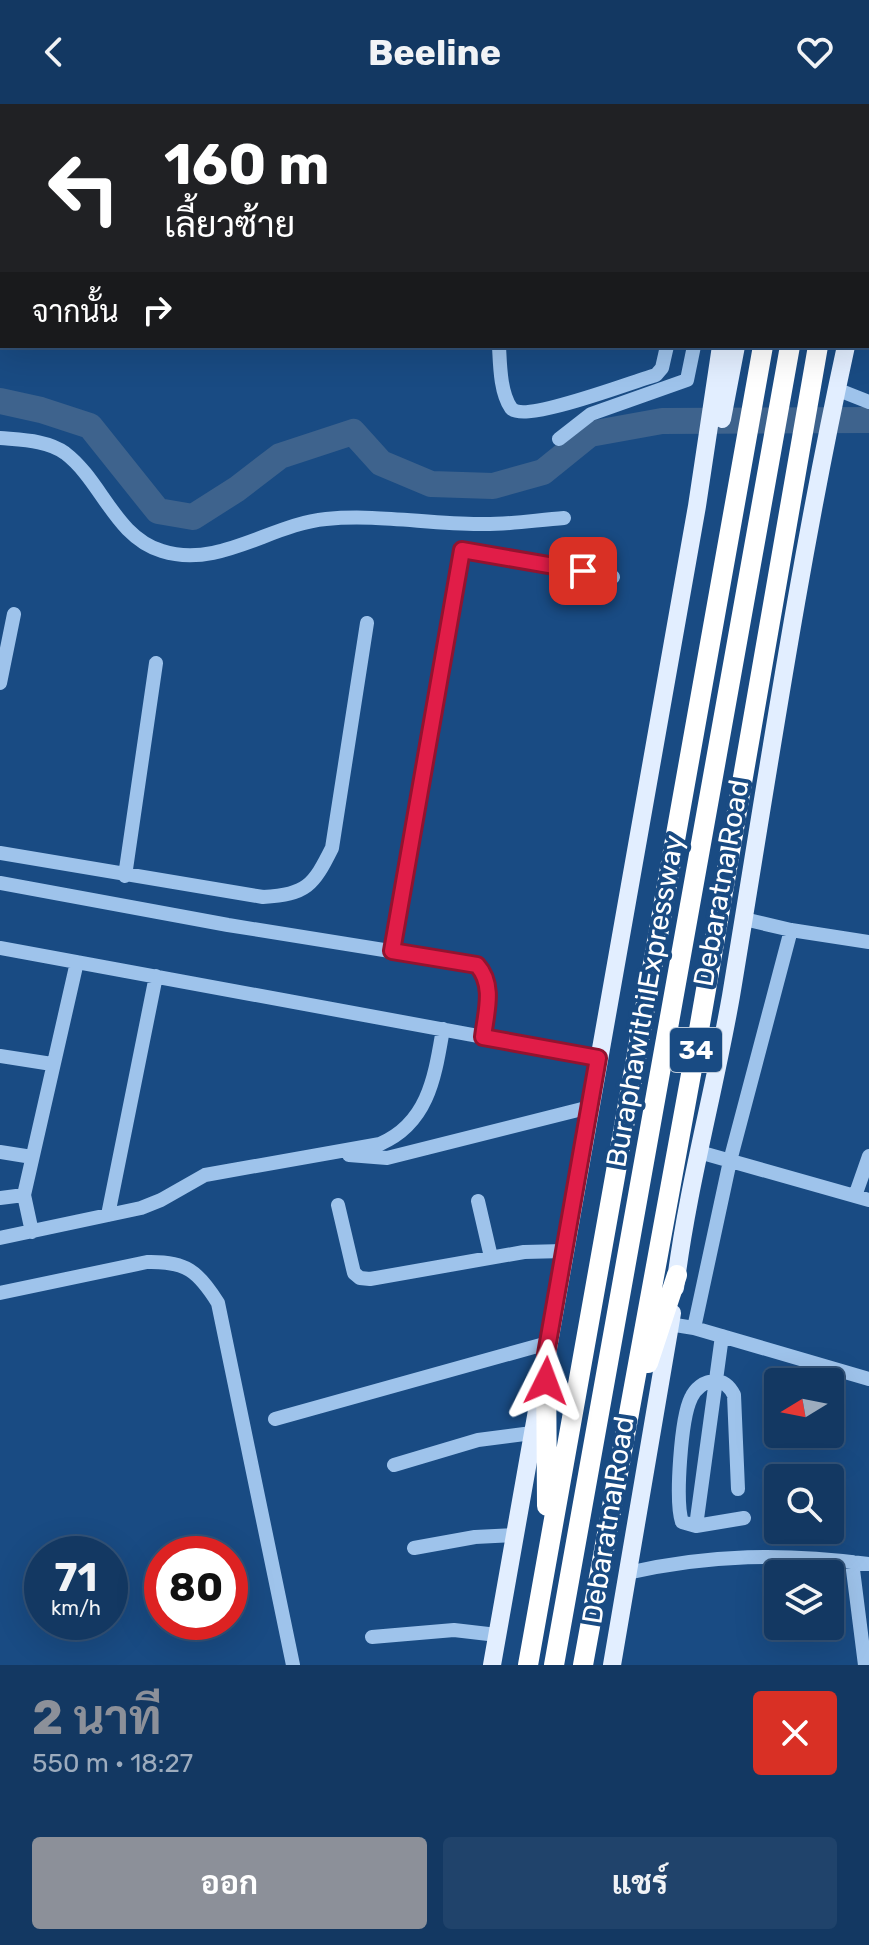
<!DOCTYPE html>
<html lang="th">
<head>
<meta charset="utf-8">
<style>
	:root { --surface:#133862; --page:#20436b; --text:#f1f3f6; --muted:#9dacbe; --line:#325277; --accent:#8c9099 }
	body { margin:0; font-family:Rubik,Sarabun,sans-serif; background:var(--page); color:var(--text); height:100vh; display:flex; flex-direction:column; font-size:30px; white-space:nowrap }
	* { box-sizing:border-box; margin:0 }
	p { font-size:26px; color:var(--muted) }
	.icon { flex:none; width:44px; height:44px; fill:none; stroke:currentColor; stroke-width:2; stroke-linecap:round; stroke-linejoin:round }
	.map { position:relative; height:1561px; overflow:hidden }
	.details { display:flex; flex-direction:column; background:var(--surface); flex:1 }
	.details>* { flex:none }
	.hud { position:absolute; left:0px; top:0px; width:870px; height:244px; box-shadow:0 8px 32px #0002,0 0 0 2px var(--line); background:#202124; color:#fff; overflow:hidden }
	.needle { width:52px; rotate:260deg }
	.fabs { position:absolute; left:764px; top:1264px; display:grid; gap:16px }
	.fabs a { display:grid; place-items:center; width:80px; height:80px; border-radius:8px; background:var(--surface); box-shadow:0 8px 32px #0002,0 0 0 2px var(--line); font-size:40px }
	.speed { position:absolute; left:24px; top:1432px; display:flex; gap:16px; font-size:40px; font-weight:700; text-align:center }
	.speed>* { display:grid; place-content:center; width:104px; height:104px; border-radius:50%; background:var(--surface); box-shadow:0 8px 32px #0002,0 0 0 2px var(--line); line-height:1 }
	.speed small { font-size:20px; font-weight:400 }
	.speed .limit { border:12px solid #d22; background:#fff; color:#111 }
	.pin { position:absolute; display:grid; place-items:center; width:68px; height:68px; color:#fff; margin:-34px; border-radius:16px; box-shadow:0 4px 12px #0006 }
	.me { position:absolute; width:88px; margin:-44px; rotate:3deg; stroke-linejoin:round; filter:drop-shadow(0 0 6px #0008) }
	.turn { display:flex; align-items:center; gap:28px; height:168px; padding:0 32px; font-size:36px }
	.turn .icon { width:104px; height:104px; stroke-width:2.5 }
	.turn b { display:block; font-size:56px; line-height:68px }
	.then { display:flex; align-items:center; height:76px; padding:0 32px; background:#0003; gap:16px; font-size:30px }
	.round { display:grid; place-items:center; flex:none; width:84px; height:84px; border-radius:8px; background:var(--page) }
	.summary { display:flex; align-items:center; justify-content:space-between; height:136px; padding:0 32px }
	h1 { font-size:48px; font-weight:700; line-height:60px; color:var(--accent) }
	.cta { display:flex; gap:16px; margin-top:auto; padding:16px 32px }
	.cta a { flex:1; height:92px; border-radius:8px; background:var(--accent); color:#fff; font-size:32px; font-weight:700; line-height:92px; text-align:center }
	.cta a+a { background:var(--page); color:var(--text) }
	header { display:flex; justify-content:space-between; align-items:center; height:104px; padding:0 32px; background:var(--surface); font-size:36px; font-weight:700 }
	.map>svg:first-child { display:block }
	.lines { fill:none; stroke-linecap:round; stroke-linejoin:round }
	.river { stroke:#3e638d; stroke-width:26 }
	.minor { stroke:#9ec3eb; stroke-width:14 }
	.major { stroke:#e2eeff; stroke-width:18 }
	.highway { stroke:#fff; stroke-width:20 }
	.route-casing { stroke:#92132f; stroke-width:20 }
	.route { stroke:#e11d48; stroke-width:14 }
	.labels { text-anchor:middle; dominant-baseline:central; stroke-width:8; stroke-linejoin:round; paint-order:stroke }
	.shield { fill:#194b83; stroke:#bac9da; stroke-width:2 }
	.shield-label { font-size:26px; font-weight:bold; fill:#fff }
	.street-label { font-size:28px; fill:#fff; stroke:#194b83 }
</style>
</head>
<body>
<header><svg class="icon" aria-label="back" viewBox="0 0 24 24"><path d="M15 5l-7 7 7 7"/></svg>Beeline<svg class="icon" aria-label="heart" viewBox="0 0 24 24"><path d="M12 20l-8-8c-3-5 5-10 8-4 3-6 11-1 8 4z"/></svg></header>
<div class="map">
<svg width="869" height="1561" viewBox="0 0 869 1561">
	<rect width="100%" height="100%" fill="#194b83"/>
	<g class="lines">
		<path class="river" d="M0,297L41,306L90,322L158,407L193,413L237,385L280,352L353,328L381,359L431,380L493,382L543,368L590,330L662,317L869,316"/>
		<path class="minor" d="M621,0V2
			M738,2V0
			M868,172H869
			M499,242C500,260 500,288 511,304C524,320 634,277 656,271L662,264L667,242
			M836,285L869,298
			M0,334C21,336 47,336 65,349C102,377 115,433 162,447C219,465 271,420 326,415C377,410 428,420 479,420C507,421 536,416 564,414
			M559,335L591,310L687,276L694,242
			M0,579L14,510
			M0,749L263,793C307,790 313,782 332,744L367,519
			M125,772L156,559
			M0,779L228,821L477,861C495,881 486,908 483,933
			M744,815L791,826L869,838
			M0,844L598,954
			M392,847L462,446L613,473
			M0,952L52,960
			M0,1048L32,1053
			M699,1048L869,1096
			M349,1051L387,1054L590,1003
			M855,1092L869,1052
			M0,1094L24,1091
			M478,1097L491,1153
			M338,1101L354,1169L360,1174L370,1175L524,1148L564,1147
			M108,1111L156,872
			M32,1128L24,1091L77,858
			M0,1134L141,1104L161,1096L205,1071L380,1040C429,1019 435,971 443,925
			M0,1189L147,1158C186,1157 198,1167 218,1199L293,1561
			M669,1220L694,1224L869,1275
			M694,1224L730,1057L791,826
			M275,1315L548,1239
			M394,1361L478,1336L532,1329
			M738,1385L734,1291C730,1283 724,1277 715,1277C704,1277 695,1285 691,1294C681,1314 675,1397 682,1418L696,1422L744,1414
			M696,1422L722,1232
			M414,1444L475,1433L514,1431
			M852,1458L865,1561
			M627,1469C711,1450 784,1449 869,1460
			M372,1533L454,1526L497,1531"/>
		<path class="major" d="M760,2V0
			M868,62L869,56
			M868,132L869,126
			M722,315L736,242
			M675,1184C687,1085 714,989 731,892C767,675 799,457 846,242
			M492,1561L697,402L721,242
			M612,1561L672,1209"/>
		<path class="highway" d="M790,2V0
			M806,2L807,0
			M833,2L834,0
			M862,2V0
			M546,1250L547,1402
			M648,1259L677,1171
			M528,1561L763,242
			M554,1561L790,242
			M583,1561L696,943L818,242"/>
	</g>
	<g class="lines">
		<g class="route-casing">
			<path id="route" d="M546,1277V1250L598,954L483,933C486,908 495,881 477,861L392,847L462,446L583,467"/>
		</g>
		<use href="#route" class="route"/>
	</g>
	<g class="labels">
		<rect class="shield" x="670" y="924" width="52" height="44" rx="6"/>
		<g class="shield-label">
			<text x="696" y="946">34</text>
		</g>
		<g class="street-label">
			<text transform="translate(721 779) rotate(-80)">Debaratna Road</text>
			<text transform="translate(645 897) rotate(-80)">Buraphawithi Expressway</text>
			<text transform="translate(608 1416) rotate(-81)">Debaratna Road</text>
		</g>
	</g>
</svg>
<div class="fabs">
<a><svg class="needle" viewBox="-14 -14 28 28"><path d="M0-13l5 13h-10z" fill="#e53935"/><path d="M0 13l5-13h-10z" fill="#9dacbe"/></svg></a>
<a><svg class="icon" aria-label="search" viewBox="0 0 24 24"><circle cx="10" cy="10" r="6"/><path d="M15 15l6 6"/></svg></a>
<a><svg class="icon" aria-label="layers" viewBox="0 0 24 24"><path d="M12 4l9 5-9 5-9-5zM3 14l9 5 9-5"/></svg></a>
</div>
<div class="speed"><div>71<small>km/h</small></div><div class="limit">80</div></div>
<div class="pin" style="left:583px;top:467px;background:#d93025"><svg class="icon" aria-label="arrive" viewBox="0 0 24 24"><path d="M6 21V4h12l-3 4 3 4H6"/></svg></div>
<svg class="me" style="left:546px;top:1277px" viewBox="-20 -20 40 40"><path d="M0-17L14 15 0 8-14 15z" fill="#e11d48" stroke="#fff" stroke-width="4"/></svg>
<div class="hud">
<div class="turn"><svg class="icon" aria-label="left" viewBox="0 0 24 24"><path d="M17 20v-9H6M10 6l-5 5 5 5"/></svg><div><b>160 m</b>เลี้ยวซ้าย</div></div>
<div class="then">จากนั้น<svg class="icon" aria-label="right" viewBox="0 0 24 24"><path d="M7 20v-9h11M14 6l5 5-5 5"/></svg></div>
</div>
</div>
<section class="details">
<div class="summary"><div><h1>2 นาที</h1><p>550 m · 18:27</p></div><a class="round" style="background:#d93025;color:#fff"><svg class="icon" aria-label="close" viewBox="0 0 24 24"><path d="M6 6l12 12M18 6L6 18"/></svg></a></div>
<div class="cta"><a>ออก</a><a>แชร์</a></div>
</section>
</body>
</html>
